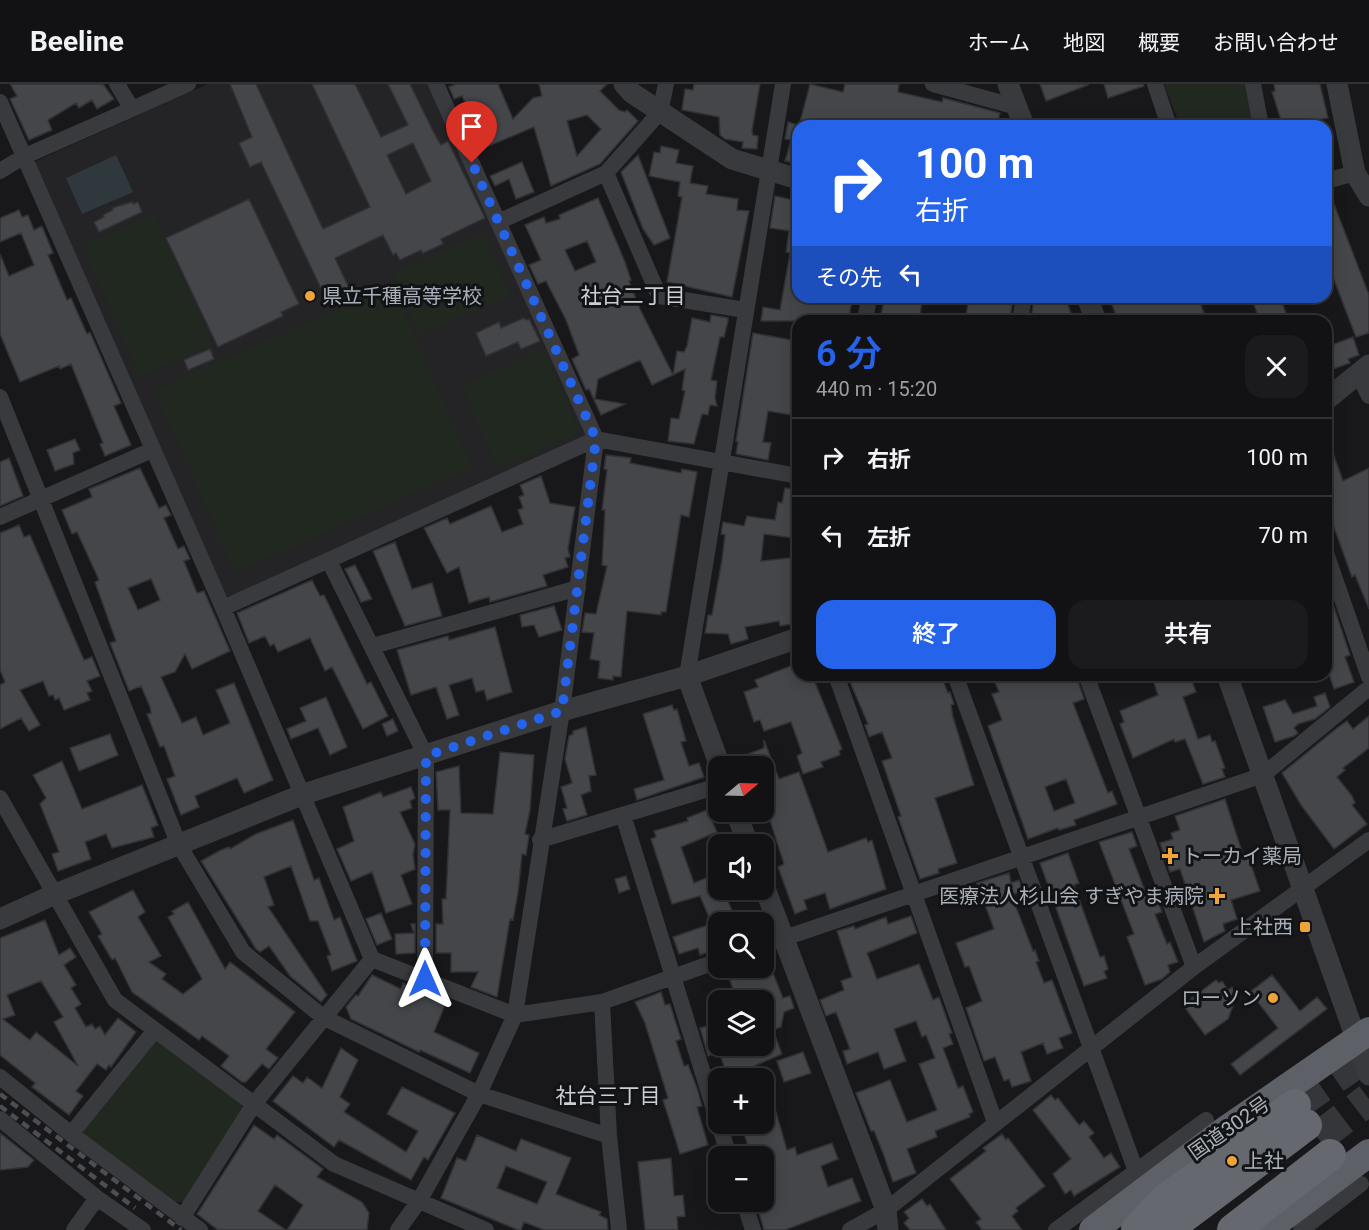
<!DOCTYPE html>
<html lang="ja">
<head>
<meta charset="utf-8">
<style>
	:root { --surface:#121214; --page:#1b1b1d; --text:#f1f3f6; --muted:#9c9ea0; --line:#313234; --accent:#2563eb }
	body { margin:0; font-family:Roboto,"Noto Sans JP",sans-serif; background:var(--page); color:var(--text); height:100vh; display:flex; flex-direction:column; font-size:22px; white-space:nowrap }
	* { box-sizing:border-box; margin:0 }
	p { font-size:20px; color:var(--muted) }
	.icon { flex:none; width:33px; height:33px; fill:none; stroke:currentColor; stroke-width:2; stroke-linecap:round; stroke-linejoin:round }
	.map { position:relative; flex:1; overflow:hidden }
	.details { position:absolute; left:792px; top:231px; width:540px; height:366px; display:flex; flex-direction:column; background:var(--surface); border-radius:18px; box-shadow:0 3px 15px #0003,0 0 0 2px var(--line) }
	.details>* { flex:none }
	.guide { position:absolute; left:792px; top:36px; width:540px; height:183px; border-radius:18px; box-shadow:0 3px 15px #0003,0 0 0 2px var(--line); background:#2563eb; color:#fff; overflow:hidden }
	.needle { width:39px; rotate:71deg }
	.tools { position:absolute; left:708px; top:672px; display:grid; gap:12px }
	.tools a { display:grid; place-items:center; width:66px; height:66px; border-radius:12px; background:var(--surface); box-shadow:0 3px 15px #0003,0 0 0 2px var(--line); font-size:30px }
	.pin { position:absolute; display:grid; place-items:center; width:51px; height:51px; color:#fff; margin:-62px -26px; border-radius:50% 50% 50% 0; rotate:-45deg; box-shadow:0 0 6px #0007 }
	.pin .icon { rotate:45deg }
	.me { position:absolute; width:66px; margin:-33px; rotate:0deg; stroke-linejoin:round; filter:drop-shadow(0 0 4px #0008) }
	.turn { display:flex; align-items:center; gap:21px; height:126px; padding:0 24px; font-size:27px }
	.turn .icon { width:78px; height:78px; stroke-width:2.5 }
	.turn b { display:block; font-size:42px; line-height:51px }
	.then { display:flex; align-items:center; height:57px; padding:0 24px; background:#0003; gap:12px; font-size:22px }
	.round { display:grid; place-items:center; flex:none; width:63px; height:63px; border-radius:18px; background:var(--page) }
	.head { display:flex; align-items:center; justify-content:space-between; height:102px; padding:0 24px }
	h1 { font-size:36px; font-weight:600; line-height:45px; color:var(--accent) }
	.primary-button { display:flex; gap:12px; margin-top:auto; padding:12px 24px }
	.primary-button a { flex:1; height:69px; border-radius:18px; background:var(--accent); color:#fff; font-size:24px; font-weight:600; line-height:69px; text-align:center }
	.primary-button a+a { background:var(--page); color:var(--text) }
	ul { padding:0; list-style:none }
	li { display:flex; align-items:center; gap:18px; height:78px; padding:0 24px; border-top:2px solid var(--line) }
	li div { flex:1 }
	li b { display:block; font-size:22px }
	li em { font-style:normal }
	header { display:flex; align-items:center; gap:36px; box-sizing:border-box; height:84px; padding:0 30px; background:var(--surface); border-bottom:2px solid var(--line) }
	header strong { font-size:28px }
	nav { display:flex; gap:33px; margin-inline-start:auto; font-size:21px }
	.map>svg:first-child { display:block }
	.built { fill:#242427 }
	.green { fill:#202820 }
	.water { fill:#2e383d }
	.building { fill:#44464a; stroke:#323236; stroke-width:1.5; fill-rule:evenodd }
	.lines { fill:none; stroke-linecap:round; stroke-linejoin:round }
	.motorway-tunnel { stroke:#35363a; stroke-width:32; stroke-dasharray:32 16; stroke-linecap:butt }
	.minor { stroke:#393a3e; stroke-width:16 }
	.tertiary { stroke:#393a3e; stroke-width:21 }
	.trunk { stroke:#5d6066; stroke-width:28 }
	.motorway { stroke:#65686f; stroke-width:32 }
	.rail { stroke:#4c4e53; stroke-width:4.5; stroke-dasharray:8 6; stroke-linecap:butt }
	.route { stroke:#2563eb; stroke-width:10; stroke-dasharray:0 18 }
	.poi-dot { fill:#efa43a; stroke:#121315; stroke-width:2 }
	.labels { text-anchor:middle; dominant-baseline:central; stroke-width:6; stroke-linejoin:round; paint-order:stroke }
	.poi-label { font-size:20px; fill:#aab0b9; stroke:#121315; text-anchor:start }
	.street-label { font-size:20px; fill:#aab0b9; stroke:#121315 }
	.neighbourhood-label { font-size:21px; fill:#cbced5; stroke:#121315 }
</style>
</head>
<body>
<header>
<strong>Beeline</strong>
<nav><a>ホーム</a><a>地図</a><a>概要</a><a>お問い合わせ</a></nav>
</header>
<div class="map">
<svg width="1369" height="1146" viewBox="0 0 1369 1146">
	<rect width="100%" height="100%" fill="#18181a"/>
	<path class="built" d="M208,0H428L588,345L585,354L231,513L225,512L34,78Z"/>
	<path class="green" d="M1164,0H1248L1258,42H1180Z
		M154,130L213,261L140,293L82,162Z
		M483,149L511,211L420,251L393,189Z
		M392,201L472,383L235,489L154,306Z
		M543,265L580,349L498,385L461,302Z
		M156,955L242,1019V1026L185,1118H176L85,1051L82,1045Z"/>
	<path class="water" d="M116,71L133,108L82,130L66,94Z"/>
	<path class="building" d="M10,0H103L114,15L97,25L92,16L79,24L76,19L48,36L52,46L29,56L10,15L17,12Z
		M230,0H256L323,145L370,123L312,0H355L381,53L408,41L388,0H410L435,51L441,61L448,57L485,134L441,155L443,160L423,169L421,166L400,176L396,169L393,171L383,151L335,174L349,204L326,215L261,78L250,83L239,59L252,53ZM413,59L431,97L406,110L387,71Z
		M456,0H498L513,35L533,14L542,12L539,0H607L600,7L619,26L625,28L627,26L638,37L600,80L551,102L534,43L486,63L462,12L454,15L449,3ZM587,31L601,45L577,72L567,37Z
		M694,0H760L752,47L753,51L758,52L757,65L742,64L743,58L725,55L720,51L719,33L682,26L685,5L693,6Z
		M810,0L843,8L845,0H899L898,8L942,18L943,14L1000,29L997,42H799Z
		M1040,0H1088V1L1046,17Z
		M1104,0H1143L1144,2L1108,14Z
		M1274,0H1320L1328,34L1283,42L1272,8L1275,7Z
		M788,38L798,41V80L785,77L791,56L785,55Z
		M661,62L679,66L676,79L693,82L690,99L708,102L706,110L738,115L737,126L749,127L732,213L667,198L682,113L678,112L680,98L649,92L654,68L660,69Z
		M638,71L670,154L654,161L643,145L621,88Z
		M522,78L534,108L516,115L509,95L495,102L490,92Z
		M1326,107H1329L1369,211V249L1356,253L1326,175Z
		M775,112L798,117V213H853L848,237H761L763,223L780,226L790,169L786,168L789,147L770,144Z
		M598,114L625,178L631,196L629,197L640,225L673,291L652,301L640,276L598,295L595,315L625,320L601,331L589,305L586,306L572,275L579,271L566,236L546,197L538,200L529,181L541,176L525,141L544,133L546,139L560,135L559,131ZM587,157L596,178L575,187L565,166Z
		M249,115L299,220L281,228L283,232L218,263L166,154Z
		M132,118L133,120L138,118L142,128L99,148L94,138L104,133L103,131L113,126L112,124Z
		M19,126L22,133L28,131L34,146L42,142L53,169L48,171L67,216L71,214L87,250L90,248L121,319L114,322L131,361L105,372L100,360L103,359L71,280L60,285L59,282L20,298L0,250V170L9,192L34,181L21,149L0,158V134Z
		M885,213H923L919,237H883L880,234Z
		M969,213H1013L1010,237H965Z
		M1034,213H1065L1074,237H1035L1032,229Z
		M1109,213H1198L1207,237H1118Z
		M1251,213H1280L1289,237H1260Z
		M711,231L728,234V237L724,253H720L711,296L717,297L715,314L717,322L710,321L708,331L702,330L694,360L668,357L671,334L679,335L685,307L682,306L685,285L673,291L677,267L684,268L687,262L692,234L710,238Z
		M524,234L526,236L529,235L540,257L521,265L518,258L486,272L476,249L499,238L501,244Z
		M753,249L797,257L792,281L794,282L793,291L798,292V332L768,327L763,358L771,359L768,376L736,370L738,358L736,357Z
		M1353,253L1359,271L1348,275L1350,279L1330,286L1326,275V263Z
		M210,265L214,275L188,286L184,276Z
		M75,355L80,366L73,369L74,380L55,387L47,366Z
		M1328,355L1343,397L1369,384V525L1355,491L1352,493L1327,424L1330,423L1326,410Z
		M606,371L631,374L630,379L681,389L682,385L697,388L689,433L681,431L666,528H661V531L627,527L621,593L613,592V596L598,594L600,577L590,575L594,549L582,548L585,529L596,530L607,482L602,481L605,426H602L607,386L604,385Z
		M9,374L23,412L0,422V378Z
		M140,384L159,424L166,421L171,431L164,434L178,465L184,462L190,475L184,477L197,509L204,507L230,567L192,585L185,570L175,588L161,593L182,639L196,633L203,651L230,639L216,606L234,599L273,696L244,709L237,694L195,712L199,723L181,731L167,695L175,692L164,662L160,663L147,630L151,629L150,623L141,602L129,607L110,559L116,557L95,498L99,496L77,448L72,450L62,426L92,413L89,405ZM151,495L160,516L138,526L128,504Z
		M541,392L550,419L575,423L568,465L570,473L565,474L568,483L543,491L547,502L490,518L489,513L469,519L459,483L447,489L424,444L447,434L450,440L491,422L502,448L523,440L518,426L523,424L519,413L524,411L520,401Z
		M785,404L798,406L793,454L764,450L761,477L798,473V539L780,542L779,537L745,543L748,555L731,560L728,550L705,549L708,531H712L722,476L725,451L721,450L723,438L744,442L747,432L775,436L778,418L782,419Z
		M19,441L24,453L30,451L84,576L92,573L100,592L87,597L92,607L87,609L90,616L64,626L59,614L55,616L53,611L49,612L43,597L20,606L40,641L29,647L21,634L0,645V601L5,598L0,586V449Z
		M395,458L412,505L432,499L442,532L405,542L373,467Z
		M355,481L372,515L361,518L345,485Z
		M312,496L320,512L324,511L367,600L371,598L388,632L363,645L332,583L325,587L310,554L278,568L274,560L270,562L265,552L249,559L237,529Z
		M554,522L562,546L539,553L534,541L522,543L520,531Z
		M1334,523L1350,571L1345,573L1354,598L1334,605L1326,581V525Z
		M495,543L512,608L487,616L484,606L476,608L472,594L449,601L459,631L447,635L436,603L411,611L397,566L448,552L449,556Z
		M798,579V591H812L842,665L839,667L840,671L821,678L823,683L803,690L797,672L802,669L791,638L764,647L760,636L754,638L744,608L758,603L755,596Z
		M847,591H941L948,609L950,608L954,620L951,621L953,633L974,701L935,714L957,779L938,785L939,789L920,795L898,733L901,732L882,677L892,674L882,648L869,653L865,641L868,640Z
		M992,591H1021L1023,597L1039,591H1076L1084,615L1073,619L1108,709L1112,707L1117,720L1074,736L1076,741L1059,746L1058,744L1028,755L988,642L1002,636L992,610L999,608ZM1066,695L1075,719L1054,727L1045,703Z
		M1158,591H1190L1196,608L1183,613L1198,655L1210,651L1212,658L1215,657L1225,684L1222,685L1225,693L1203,700L1185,655L1175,658L1174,655L1133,674L1120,640L1124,638L1120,627L1158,611L1152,593Z
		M1325,609L1330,623L1315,635L1298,640L1294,644L1298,649L1294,652L1275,658L1263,623L1285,616L1293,630L1317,622L1314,613Z
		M326,613L347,663L330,671L318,644L291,655L287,645L306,637L300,624Z
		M672,621L674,626L677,625L686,657L681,658L689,682L699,679L704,693L637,716L634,705L664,696L643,630Z
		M1369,632V664L1343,684L1345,686L1337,693L1352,712L1355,719L1352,721L1367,740L1334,765L1301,721L1282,689L1337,644L1347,637L1353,645Z
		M393,635L398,647L387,652L382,640Z
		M586,643L596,691L589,692L591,707L581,711L587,731L567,737L563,725L567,724L561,703L572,699L565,675L569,652L573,650V647Z
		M110,650L118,671L79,687L70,664Z
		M764,656L779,695L799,688L828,768L866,754L868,758L872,756L886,805L830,825L825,809L804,816L807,825L795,830L778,783L784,780L764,718V682H732V676L764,664Z
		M500,668L534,671L530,726L525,750L529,751L526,771L522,770L518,809L513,836L510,835L497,913L471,903L478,888H451V869H436V840H443L442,815H446L450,726H438L436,688L459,682L461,729L493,730Z
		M62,677L82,725L142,701L158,741L151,744L154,753L112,764L106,750L85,758L91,775L58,787L52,770L59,768L40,720L46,714L33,691Z
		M411,703L415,714L410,717L412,724L400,728L415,760L413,771L415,785L401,791L412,820L386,829L372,788L351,797L337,765L354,757L343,723L381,708L383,713Z
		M1225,715L1243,771L1247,769L1260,807L1231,816L1237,835L1223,840L1225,847L1204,858L1180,785L1170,788L1160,759L1173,755L1171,749L1180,746L1175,732Z
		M707,726L717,748L681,763L694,799L718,789V806L752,807L728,817L737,838H718V865L700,871L698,864L679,870L673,853L717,838H711L700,812L672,820L651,755L656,753L654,747L688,737L687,734Z
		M293,736L314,796L319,794L334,836L340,833L357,877L332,887L327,872L331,871L318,837H310L291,782L264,793L274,821L268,823L327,911L321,918L290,892L269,862L260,868L256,865L201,777L221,766L229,763L230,765L256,750Z
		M1132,748L1137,762L1129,765L1150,820L1158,817L1162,828L1155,830L1167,860L1170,858L1178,878L1168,881L1170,888L1162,895L1145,901L1127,853L1134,850L1099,758Z
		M1068,769L1079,799L1074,801L1100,873L1104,872L1108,885L1104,887L1107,894L1084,902L1040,779Z
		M1009,789L1011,799L1019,796L1023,807L1014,810L1016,823L1033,867L1035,866L1039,877L1036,878L1044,899L1052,896L1072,949L1059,954L1063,964L1047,970L1043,959L1021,968L1031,997L1012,1003L1009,995L1004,997L995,973L984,977L966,924L982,917L969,882L965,883L956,859L994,845L977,799Z
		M626,792L630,805L619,809L615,795Z
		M133,806L145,828L138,833L161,872L149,878L166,890L162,895L183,910L202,895L168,833L174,830L172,827L188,818L225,885L230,878L295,928L266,965L278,974L269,985L262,980L246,998H242L221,982L229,972L202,952L199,956L132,908L115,874L112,876L98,852L102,850L89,828Z
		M381,829L392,855L377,861L366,835Z
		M911,832L917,849L867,869L877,895L919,880L933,916L939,913L952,949L949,950L953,960L943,964L958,1004L963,1002L973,1028L969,1030L970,1033L935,1047L937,1053L907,1065L916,1089L893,1098L883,1069L874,1047H871L856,1009L890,996L907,1038L937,1026L919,980L935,974L926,951L922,953L916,937L894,945L906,977L884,985L878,968L847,980L843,967L850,965L836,928L826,932L820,916L844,906L841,897L852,893L837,847L854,842L855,845L886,833L888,840Z
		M45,836L59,871L70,864L76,873L64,881L76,901L71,904L81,920L75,924L86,943L92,940L95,945L100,942L105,951L118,934L136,948L111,983L109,981L106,986L97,980L76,1007L83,1012L69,1031L32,1003L35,999L0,971V854ZM41,897L63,933L54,938L78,982L36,948L30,956L3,935L15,931L7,911Z
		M411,840H415V869L396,870L395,850L414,849Z
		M740,884H771L783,914L790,912L794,924L784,928L781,943L773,946L782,970L743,987L745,994H728L718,965V968L708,972L700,944L718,939V962H764V916H750L747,909L736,913L729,894L727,888Z
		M372,891L401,905L403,899L433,913L434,910L447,916L434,948L479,969L470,989L420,966L419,968L351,935L346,923L356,911L358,912Z
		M1272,891L1300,927L1317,913L1327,925L1240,991L1231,980L1278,944L1250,908Z
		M1216,896L1219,899L1222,897L1228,906L1232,903L1237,911L1228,935L1205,951L1183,921Z
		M661,908L665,921L670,920L681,955L676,957L684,982L688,981L697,1004L702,1022L697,1023L708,1061L680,1070L663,1016L668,1014L645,939L635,918Z
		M341,964L358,976L340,1013L350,1020L344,1028L406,1068L418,1047L387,1030L402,1003L455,1029L428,1076L424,1073L411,1096L339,1056L334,1063L273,1017L293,992L303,999L307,993L322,1004Z
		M803,968L811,989L784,998L777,977Z
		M764,1004H766L776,1028L787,1066L795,1063L797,1071L832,1059L838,1075L821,1082L828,1103L852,1094L861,1117L785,1146H764L759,1129L767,1126L764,1116V1072H751L741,1040H764Z
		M1051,1011L1055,1016L1058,1014L1079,1041L1084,1037L1094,1049L1089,1053L1104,1074L1111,1069L1120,1083L1074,1112L1071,1106L1065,1110L1053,1090L1071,1075L1033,1026Z
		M254,1041L274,1055L277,1051L323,1085L317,1093L362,1118L369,1129L367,1146H287L303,1121L275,1101L258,1127L286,1146H218L197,1130Z
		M0,1049L34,1076L28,1083L0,1086Z
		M1002,1050L1006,1056L1008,1054L1045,1102L1016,1124L1018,1127L1012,1132L1022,1146H982L976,1138L981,1135L950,1095L986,1067L983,1064Z
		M477,1051L516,1067L521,1055L571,1074L556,1110L601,1128L599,1131L607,1135L608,1146H544L524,1138L521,1146H518L441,1114L457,1074L466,1077ZM506,1082L547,1098L537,1120L497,1104Z
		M671,1074L674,1112L683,1111L685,1132L677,1133L678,1146H645L638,1078Z
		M922,1115L927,1122L930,1120L946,1146H910L904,1139L909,1134L904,1128Z"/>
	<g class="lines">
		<path class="motorway-tunnel" d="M1295,1021L1369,970
			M1318,1054L1369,1015"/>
		<path class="minor" d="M933,0L1017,23
			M1155,0L1169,42
			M1253,0L1261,42
			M0,18L223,524L372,875L515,931L602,918L718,877
			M132,25L188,0
			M0,87L23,73L132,25L117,0
			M606,89L659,212L745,226
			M1326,97L1355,89
			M498,138L606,89L660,28L666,0
			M865,237L869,213
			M1020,237L1024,213
			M1358,290L1369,312
			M0,313L179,761L243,868L323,933L479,1010L609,1052
			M0,433L152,366
			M1326,469L1369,593
			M329,477L426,672L425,895
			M223,524L596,355L436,0
			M373,562L578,504
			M836,591L995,1038
			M955,591L1136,1087
			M1086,591L1194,883
			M687,592L783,0
			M0,714L115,916L334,1080L486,1146
			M623,731L718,1038
			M540,756L718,702
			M764,861L1263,691L1369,604
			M602,918L609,1052L619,1146
			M0,993L71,1050L200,1146
			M0,1035L97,1114L143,1146
			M719,1040L729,1072
			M71,1050L155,946
			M744,1118L753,1146
			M182,1134L254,1020L372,875
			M74,1146L97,1114
			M398,1146L419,1117L479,1010L515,931L562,627L596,355L798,392
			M850,1146L886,1126L1194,883L1369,756
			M1056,1146L1206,1036
			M1301,1146L1361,1100"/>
		<path class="tertiary" d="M624,0L632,9L732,75L798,95
			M1008,0L1024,42
			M1337,0L1355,89L1369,112
			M1087,213L1096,237
			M1326,316L1369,281
			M1227,591L1369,991
			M687,592L720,682
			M736,728L748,760
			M764,802L886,1126L888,1146
			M0,835L53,811L304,710L562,627L687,592L798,554"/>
		<path class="trunk" d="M1093,1146L1227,1045L1369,947
			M1266,1146L1369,1069"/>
		<path class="motorway" d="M1137,1146L1164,1117L1295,1021
			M1166,1146L1306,1041
			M1233,1146L1330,1071"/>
		<path class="rail" d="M0,1010L181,1146
			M0,1022L135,1124"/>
	</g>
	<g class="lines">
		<path class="route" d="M425,895L426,672L562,627L596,355L472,79"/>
	</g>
	<g class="poi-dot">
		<circle cx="310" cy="212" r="6"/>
		<path d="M1167 763h6v6h6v6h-6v6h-6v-6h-6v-6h6z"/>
		<path d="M1214 803h6v6h6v6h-6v6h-6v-6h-6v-6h6z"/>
		<rect x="1299" y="837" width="12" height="12" rx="3"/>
		<circle cx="1273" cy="914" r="6"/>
		<circle cx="1232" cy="1077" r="6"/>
	</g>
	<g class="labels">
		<g class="poi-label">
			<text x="322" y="212">県立千種高等学校</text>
			<text x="1182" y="772">トーカイ薬局</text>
			<text x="1204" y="812" text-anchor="end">医療法人杉山会 すぎやま病院</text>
			<text x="1293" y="843" text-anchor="end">上社西</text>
			<text x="1261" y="914" text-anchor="end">ローソン</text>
			<text x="1244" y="1077">上社</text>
		</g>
		<g class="street-label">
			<text transform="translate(1229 1044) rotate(-35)">国道302号</text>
		</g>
		<g class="neighbourhood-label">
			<text x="633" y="212">社台二丁目</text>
			<text x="608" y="1012">社台三丁目</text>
		</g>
	</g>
</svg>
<div class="tools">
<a><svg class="needle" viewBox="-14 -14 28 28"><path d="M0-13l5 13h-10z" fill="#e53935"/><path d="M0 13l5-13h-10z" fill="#9c9ea0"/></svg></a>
<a><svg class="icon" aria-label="sound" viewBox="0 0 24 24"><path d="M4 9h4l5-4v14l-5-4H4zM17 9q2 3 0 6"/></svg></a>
<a><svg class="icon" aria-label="search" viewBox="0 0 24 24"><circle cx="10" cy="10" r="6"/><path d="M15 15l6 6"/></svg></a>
<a><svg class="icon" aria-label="layers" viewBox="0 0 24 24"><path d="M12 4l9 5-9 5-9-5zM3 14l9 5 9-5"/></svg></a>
<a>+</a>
<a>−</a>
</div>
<div class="pin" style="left:472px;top:79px;background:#d93025"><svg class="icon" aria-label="arrive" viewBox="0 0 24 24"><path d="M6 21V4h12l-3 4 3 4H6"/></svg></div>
<svg class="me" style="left:425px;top:895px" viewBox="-20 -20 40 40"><path d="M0-17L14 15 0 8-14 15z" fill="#2563eb" stroke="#fff" stroke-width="4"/></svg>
<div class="guide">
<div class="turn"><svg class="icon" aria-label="right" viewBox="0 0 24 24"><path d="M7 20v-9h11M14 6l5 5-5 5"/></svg><div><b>100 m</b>右折</div></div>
<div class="then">その先<svg class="icon" aria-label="left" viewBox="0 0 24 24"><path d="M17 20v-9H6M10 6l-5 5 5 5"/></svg></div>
</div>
<section class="details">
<div class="head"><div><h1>6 分</h1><p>440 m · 15:20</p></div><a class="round"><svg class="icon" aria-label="close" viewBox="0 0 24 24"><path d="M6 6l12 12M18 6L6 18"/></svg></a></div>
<ul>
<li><svg class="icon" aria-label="right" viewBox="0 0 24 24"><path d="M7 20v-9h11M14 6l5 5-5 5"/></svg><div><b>右折</b></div><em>100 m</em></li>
<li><svg class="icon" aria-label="left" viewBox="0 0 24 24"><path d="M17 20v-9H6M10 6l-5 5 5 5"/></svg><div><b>左折</b></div><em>70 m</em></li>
</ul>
<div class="primary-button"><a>終了</a><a>共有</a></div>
</section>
</div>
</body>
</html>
